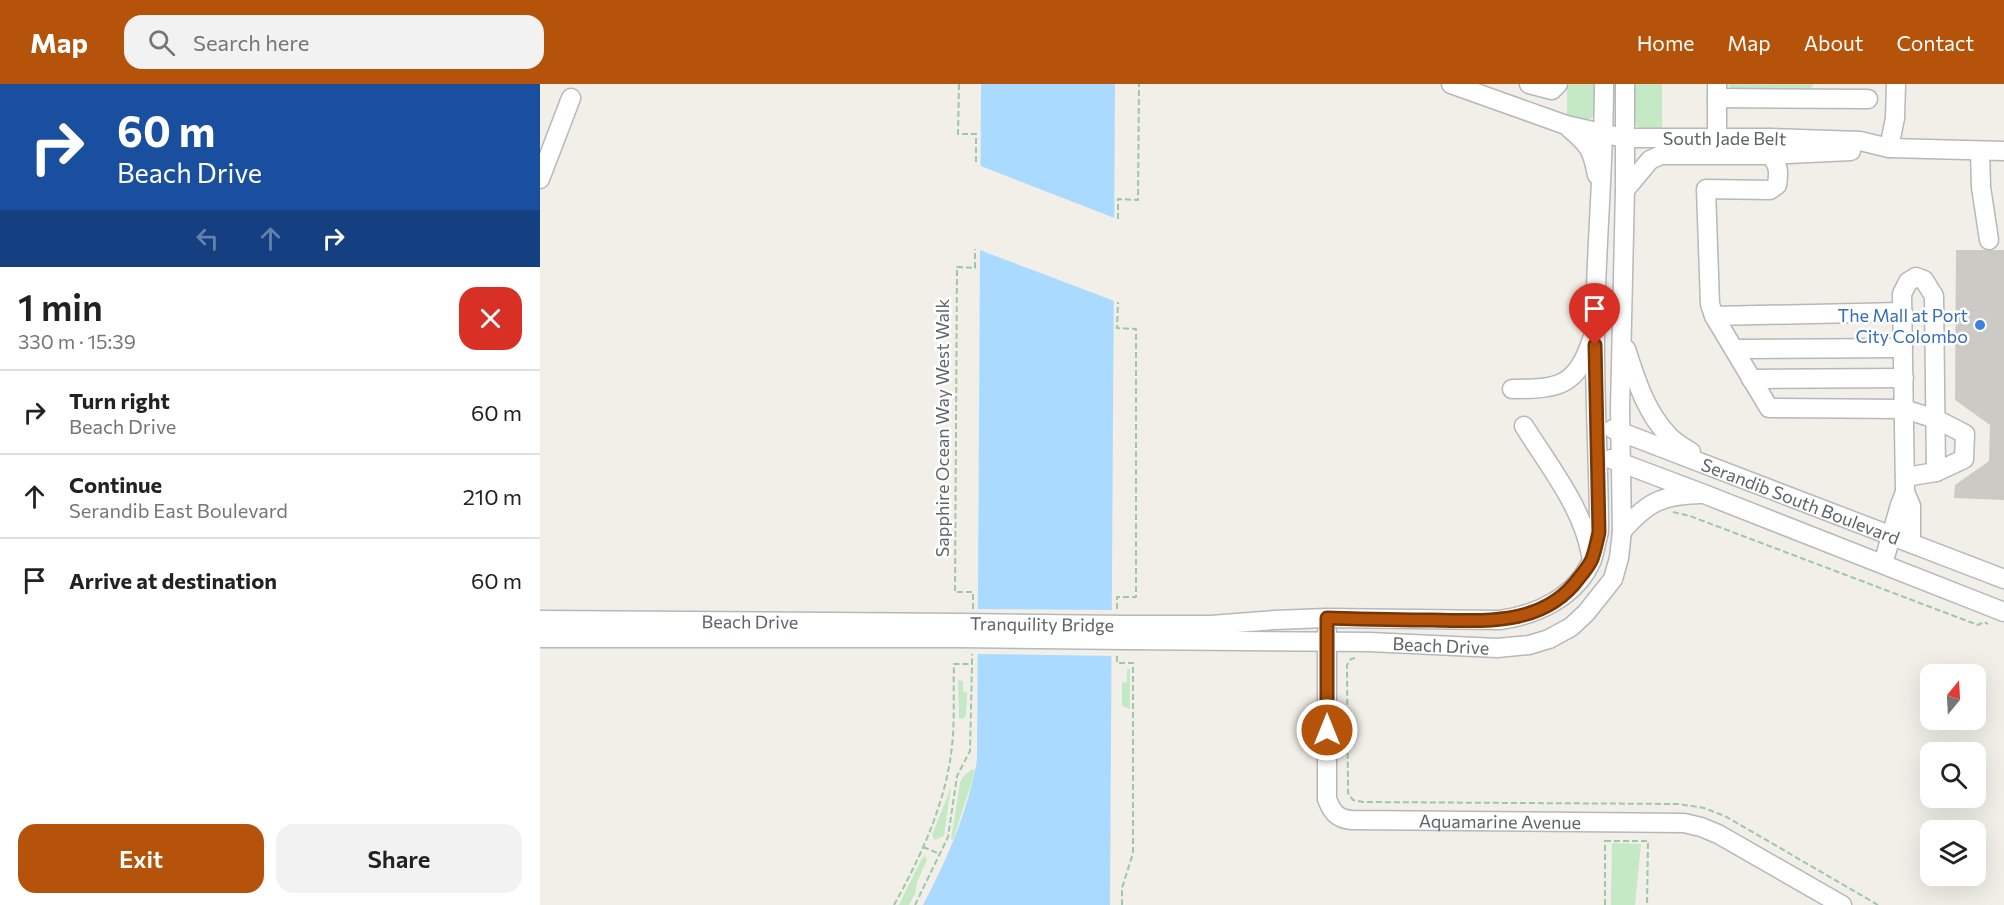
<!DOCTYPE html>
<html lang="en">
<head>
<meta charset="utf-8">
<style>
	:root { --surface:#fff; --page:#f2f2f2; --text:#222; --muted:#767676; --line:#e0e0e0; --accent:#b45309 }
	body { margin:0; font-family:Commissioner,sans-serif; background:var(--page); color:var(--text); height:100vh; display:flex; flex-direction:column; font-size:22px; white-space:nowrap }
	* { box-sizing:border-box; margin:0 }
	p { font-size:20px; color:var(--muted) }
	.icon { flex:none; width:33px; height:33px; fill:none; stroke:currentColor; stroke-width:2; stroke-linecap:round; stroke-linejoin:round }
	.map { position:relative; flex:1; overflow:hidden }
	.sheet { display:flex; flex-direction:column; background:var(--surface); width:540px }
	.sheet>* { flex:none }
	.banner { background:#1a4fa0; color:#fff; overflow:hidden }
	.needle { width:39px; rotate:18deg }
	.tools { position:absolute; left:1380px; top:580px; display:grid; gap:12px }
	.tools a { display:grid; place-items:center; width:66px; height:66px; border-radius:12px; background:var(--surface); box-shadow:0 6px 24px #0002; font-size:30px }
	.pin { position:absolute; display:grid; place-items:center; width:51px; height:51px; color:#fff; margin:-62px -26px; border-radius:50% 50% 50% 0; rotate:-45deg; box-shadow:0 0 6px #0007 }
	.pin .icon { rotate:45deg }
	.me { position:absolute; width:66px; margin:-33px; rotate:0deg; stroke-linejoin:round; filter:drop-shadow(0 0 4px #0008) }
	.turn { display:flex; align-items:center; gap:21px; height:126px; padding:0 18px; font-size:27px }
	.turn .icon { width:78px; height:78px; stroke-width:2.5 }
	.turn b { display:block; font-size:42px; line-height:51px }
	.lanes { display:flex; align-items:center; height:57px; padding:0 18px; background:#0003; justify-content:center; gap:30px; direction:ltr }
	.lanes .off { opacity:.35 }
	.round { display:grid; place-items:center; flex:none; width:63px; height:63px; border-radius:18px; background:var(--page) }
	.summary { display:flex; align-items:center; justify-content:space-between; height:102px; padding:0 18px }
	h1 { font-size:36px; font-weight:600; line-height:45px }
	.primary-button { display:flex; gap:12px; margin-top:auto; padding:12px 18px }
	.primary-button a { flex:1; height:69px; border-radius:18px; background:var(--accent); color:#fff; font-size:24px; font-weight:600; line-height:69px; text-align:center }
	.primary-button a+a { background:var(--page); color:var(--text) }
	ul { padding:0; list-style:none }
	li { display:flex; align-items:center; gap:18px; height:84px; padding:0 18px; border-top:2px solid var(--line) }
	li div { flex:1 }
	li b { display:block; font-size:22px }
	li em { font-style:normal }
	header { display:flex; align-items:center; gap:36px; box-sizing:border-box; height:84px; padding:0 30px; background:var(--accent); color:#fff }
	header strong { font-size:28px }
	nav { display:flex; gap:33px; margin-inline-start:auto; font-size:21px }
	.search { width:420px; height:54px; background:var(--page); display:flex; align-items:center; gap:15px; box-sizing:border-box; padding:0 21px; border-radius:18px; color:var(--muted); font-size:22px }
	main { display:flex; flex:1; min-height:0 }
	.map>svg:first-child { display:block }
	.green { fill:#c5e8c5 }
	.water { fill:#aadaff }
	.pier { fill:#f1efe8 }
	.building { fill:#cccac5 }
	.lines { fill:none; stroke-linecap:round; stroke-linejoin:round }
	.minor-casing { stroke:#b5b8bc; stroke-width:21 }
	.path { stroke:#9cc7a9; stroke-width:2; stroke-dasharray:6 3; stroke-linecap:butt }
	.minor { stroke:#fff; stroke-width:18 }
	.minor-bridge-casing { stroke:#b5b8bc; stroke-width:21; stroke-linecap:butt }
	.minor-bridge { stroke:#fff; stroke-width:18 }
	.route-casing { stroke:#753606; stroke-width:15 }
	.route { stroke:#b45309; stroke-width:10 }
	.shop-dot { fill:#3f7fe0; stroke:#fff; stroke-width:2 }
	.labels { text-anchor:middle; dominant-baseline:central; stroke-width:5; stroke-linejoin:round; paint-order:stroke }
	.street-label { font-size:18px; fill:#5f6368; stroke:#fff }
	.shop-label { font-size:18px; fill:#366cbe; stroke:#fff; text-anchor:end }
</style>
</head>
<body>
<header>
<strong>Map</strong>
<div class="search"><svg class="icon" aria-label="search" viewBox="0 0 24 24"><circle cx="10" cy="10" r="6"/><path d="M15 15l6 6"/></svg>Search here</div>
<nav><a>Home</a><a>Map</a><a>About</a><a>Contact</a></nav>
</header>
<main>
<section class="sheet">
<div class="banner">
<div class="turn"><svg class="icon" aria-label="right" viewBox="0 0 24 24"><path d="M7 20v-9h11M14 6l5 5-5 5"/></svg><div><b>60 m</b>Beach Drive</div></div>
<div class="lanes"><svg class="icon off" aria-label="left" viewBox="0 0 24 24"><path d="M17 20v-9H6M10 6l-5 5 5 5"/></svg><svg class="icon off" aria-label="ahead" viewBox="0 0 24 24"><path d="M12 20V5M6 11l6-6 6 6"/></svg><svg class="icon" aria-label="right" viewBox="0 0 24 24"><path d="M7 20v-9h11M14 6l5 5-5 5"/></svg></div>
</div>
<div class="summary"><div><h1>1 min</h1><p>330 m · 15:39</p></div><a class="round" style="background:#d93025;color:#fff"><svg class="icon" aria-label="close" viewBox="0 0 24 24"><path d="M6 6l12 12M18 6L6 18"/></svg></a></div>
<ul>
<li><svg class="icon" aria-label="right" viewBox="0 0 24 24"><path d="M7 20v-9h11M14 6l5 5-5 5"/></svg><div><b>Turn right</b><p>Beach Drive</p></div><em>60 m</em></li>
<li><svg class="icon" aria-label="ahead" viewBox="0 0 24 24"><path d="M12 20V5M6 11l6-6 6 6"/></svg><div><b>Continue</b><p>Serandib East Boulevard</p></div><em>210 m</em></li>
<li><svg class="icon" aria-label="arrive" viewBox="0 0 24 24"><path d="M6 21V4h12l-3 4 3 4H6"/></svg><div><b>Arrive at destination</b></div><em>60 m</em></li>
</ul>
<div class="primary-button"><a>Exit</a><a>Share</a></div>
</section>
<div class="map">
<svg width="1464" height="821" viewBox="0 0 1464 821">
	<rect width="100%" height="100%" fill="#f1efe8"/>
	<path class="green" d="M1027,0H1122V52C1099,45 1093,44 1087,20H1061C1051,40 1047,38 1027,32Z
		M1188,0H1274L1270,6H1192Z
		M587,585H590V625L582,622V599L587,598Z
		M418,596L423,597V608H427L426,631L424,634L419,635Z
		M432,685L435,687L432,697L413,756L411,755L420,699L422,694Z
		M411,703L404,752L395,756L392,751Z
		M1072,759L1101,760L1095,821H1071Z
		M385,772L387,776L377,798L375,810L369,821H359L382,774Z"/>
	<path class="water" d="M441,0H575L570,821H383C407,776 428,727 437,676Z"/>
	<path class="pier" d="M438,81L577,135V218L437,165Z
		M435,525L575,526L574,572L435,570Z"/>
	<path class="building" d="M1416,166H1464V416L1414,414L1415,401L1449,377L1450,341L1415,316Z"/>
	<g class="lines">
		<g class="minor-casing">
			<g id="minor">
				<path id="s1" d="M911,0L1026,41L1084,54H1230L1320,57L1349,64L1464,67"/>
				<path d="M989,0L1012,6L1018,0"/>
				<path d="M1177,0V54"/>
				<path d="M1177,14L1328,15"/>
				<path d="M1029,44C1049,61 1052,65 1057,91"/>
				<path d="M1230,54V71C1239,81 1239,88 1237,101L1230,106L1166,105L1170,220L1174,232L1363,228"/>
				<path d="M1349,64L1355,34L1356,0"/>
				<path d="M1440,67L1441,103L1449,156"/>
				<path d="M0,95L31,14"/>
				<path d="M1085,106L1110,76L1121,71H1230L1311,67"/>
				<path d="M1174,232L1229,324L1364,325L1396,335L1425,350L1424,375L1396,388L1365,393"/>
				<path d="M1086,265C1096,295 1105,327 1128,351C1134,358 1143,363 1151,368"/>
				<path d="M1194,265L1363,264"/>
				<path d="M1211,295L1364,294"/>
				<path d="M972,305C1018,305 1037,303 1052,255"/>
				<path d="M984,342C1009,382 1043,424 1051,471"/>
				<path id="s2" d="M1073,345L1464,495"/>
				<path d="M1071,375L1164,410L1464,528"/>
				<path d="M1082,447C1107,419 1120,411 1160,410"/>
				<path d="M1371,459V422L1365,408L1362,210L1368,198L1376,193L1384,196L1394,212L1396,388"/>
				<path d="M1343,480L1360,421L1365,408"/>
				<path id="s3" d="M0,536L420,539"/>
				<path d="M586,541H671L734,536L787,534L960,536C997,531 1036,513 1052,476C1055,468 1056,457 1059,448C1059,380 1054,311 1055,242C1056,161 1064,81 1064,0"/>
				<path id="s4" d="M787,548V715C792,728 797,735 812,736L1144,739L1161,743L1178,750L1302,821"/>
				<path d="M0,554H420"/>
				<path id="s5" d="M586,556L829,558L957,564L989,561L1009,555L1031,543L1046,529L1073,495L1079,474L1082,447L1080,325L1085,106V0"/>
			</g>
		</g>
		<path class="path" d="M419,0L418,50H436V80
			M578,135V115L598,116L599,0
			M1133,428L1150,432L1438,541L1444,538L1448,540
			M433,525V508H415L417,183L435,184V165
			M577,525V513H596V245L577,244L578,218
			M577,572V579H593V769L582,804V821
			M815,574L811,575L807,581L808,709L813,716L823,718L1139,720L1164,724L1185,732L1338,821
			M1065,757H1108L1107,821
			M383,763L400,770
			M354,821C381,772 406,719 412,662C415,635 413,607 414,580H432V570
			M375,821L408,753L417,692L430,667L432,580
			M1065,821V756"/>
		<use href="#minor" class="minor"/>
		<g class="minor-bridge-casing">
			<g id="minor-bridge">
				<path id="s6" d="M420,539L586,541"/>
				<path d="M420,554L586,556"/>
			</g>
		</g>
		<use href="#minor-bridge" class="minor-bridge"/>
	</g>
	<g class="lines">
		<g class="route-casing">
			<path id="route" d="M787,646V534C822,535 857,536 892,536C946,537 1004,542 1039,494C1044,488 1049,482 1052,475C1055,467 1057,457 1059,448L1055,261"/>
		</g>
		<use href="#route" class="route"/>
	</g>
	<circle class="shop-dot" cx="1440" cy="241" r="6"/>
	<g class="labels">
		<g class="street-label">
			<text stroke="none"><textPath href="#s1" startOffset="282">South Jade Belt</textPath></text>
			<text transform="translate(402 344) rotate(-90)">Sapphire Ocean Way West Walk</text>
			<text stroke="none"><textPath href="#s2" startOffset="201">Serandib South Boulevard</textPath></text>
			<text stroke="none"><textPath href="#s3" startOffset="210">Beach Drive</textPath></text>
			<text stroke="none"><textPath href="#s6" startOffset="82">Tranquility Bridge</textPath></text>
			<text stroke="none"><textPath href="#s5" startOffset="315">Beach Drive</textPath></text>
			<text stroke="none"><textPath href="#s4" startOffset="350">Aquamarine Avenue</textPath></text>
		</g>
		<g class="shop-label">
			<text x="1428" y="231">The Mall at Port<tspan x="1428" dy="21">City Colombo</tspan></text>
		</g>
	</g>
</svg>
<div class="tools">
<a><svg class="needle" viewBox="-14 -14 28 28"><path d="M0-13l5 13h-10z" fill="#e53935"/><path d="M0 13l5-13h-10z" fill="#767676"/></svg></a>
<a><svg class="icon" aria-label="search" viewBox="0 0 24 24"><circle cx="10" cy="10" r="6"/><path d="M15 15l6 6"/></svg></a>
<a><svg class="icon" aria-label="layers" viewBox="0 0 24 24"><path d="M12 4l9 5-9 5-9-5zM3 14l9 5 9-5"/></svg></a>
</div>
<div class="pin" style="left:1055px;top:261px;background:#d93025"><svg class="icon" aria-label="arrive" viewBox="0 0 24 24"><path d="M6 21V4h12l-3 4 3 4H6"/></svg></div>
<svg class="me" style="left:787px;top:646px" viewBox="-20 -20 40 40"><circle r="17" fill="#b45309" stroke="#fff" stroke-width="3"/><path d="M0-11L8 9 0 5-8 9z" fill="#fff"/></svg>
</div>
</main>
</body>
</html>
